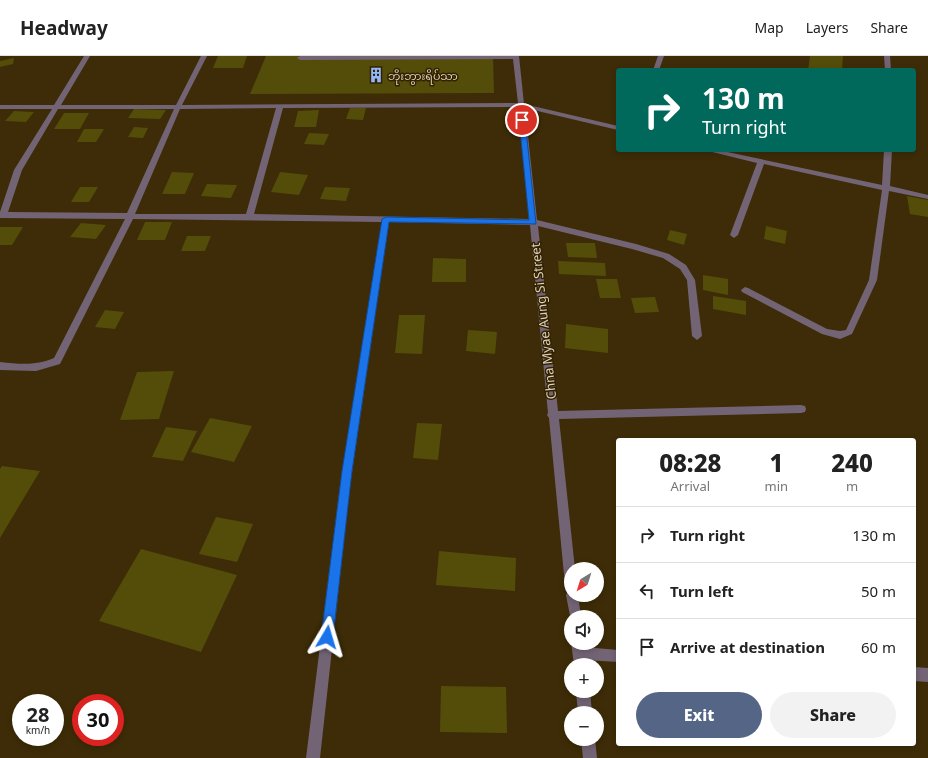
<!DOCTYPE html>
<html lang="en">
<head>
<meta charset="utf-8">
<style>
	:root { --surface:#fff; --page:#f2f2f2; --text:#222; --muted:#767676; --line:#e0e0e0; --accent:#556585 }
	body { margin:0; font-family:"Noto Sans","Noto Sans Myanmar",sans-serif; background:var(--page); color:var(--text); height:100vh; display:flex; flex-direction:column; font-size:15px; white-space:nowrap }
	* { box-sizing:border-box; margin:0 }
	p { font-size:13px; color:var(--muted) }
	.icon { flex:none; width:22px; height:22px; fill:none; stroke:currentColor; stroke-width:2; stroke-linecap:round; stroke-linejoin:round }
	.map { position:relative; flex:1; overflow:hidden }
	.drawer { position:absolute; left:616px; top:382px; width:300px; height:308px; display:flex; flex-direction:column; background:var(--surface); border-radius:4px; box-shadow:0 2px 6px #0003 }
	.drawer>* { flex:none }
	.hud { position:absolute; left:616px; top:12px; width:300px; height:84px; border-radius:4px; box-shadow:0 2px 6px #0003; background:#00695c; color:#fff; overflow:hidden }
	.needle { width:26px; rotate:218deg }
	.controls { position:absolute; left:564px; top:506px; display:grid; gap:8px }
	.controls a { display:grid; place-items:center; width:40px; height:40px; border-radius:50%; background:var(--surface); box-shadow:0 2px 6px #0003; font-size:20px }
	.speed { position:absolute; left:12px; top:638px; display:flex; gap:8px; font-size:20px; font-weight:700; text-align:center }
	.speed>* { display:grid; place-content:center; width:52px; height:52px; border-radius:50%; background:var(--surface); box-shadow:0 2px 6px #0003; line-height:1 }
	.speed small { font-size:10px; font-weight:400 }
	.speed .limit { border:6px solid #d22; background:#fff; color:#111 }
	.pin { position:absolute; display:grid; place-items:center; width:34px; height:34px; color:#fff; margin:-17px; border:2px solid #fff; border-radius:50%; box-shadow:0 1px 4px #0007 }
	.me { position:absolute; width:44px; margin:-22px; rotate:7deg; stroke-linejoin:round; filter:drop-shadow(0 0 3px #0008) }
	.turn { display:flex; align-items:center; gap:14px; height:84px; padding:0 20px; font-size:18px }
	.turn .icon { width:52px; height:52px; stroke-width:2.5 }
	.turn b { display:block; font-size:28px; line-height:34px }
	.eta { display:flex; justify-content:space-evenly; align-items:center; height:68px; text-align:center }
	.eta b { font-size:24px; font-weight:800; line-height:28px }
	.action { display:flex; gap:8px; margin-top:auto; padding:8px 20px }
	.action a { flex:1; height:46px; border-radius:24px; background:var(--accent); color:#fff; font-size:16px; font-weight:800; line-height:46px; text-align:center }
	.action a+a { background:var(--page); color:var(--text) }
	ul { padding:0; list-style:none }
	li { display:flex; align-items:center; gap:12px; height:56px; padding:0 20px; border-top:1px solid var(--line) }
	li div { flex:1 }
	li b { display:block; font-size:15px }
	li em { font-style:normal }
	header { display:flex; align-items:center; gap:24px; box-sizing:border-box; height:56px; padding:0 20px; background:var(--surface); border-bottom:1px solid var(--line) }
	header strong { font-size:19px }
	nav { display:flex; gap:22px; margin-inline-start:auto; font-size:14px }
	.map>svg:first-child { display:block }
	.building { fill:#544d09 }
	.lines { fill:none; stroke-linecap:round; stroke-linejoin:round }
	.minor { fill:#736475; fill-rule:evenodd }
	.route { fill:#1a73e8; stroke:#114b97 }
	.labels { text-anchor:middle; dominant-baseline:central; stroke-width:3; stroke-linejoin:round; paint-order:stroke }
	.far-poi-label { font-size:11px; fill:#ddd0b8; stroke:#322200; text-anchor:start }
	.street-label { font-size:13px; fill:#ddd0b8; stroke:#322200 }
</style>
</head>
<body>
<header>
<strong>Headway</strong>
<nav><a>Map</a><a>Layers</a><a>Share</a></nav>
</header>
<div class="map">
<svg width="928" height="702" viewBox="0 0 928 702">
	<rect width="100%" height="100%" fill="#3d2c07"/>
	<path class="building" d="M218,0H247L243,12H213Z
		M266,0H493L494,37L250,38Z
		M810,0H843L842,14H808Z
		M14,2L13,8L0,11V5Z
		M350,52H366L363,64L346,63Z
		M134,53L166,54L160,63L128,62Z
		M319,54L316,71H294L298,55Z
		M14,55L34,56L26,66L5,65Z
		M64,57H89L80,73H54Z
		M134,71L148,72L143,82L128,81Z
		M84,73H104L96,86H77Z
		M309,77L329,78L324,89L304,88Z
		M172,116L194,117L185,138H162Z
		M280,116L308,119L299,139L271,136Z
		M207,128L237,129L231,142L201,140Z
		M80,131H98L89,146H71Z
		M325,131L350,132L346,145L320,143Z
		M907,140L928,144V161L910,158Z
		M145,166H172L165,184H137Z
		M81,167L106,169L96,183L70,181Z
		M766,170L787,175L785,188L764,183Z
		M0,171H23L12,189H0Z
		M670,174L687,178L684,189L667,184Z
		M187,180H211L205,195H181Z
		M566,187H595L597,202L568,201Z
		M433,202L466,203V226H432Z
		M558,205L605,207L606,220L559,218Z
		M703,219L728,223V239L703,234Z
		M596,223H617L621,242H600Z
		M713,240L746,245V259L713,253Z
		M655,241L659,256L635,257L631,242Z
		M105,254L124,256L115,273L95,271Z
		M399,259H425L422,298L395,297Z
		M566,268L608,273V297L565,292Z
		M468,274L497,276L495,298L466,295Z
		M174,315L159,363L120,364L137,316Z
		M210,362L252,370L234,406L191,396Z
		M417,367L442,368L438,404L413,402Z
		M166,371L197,375L183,405L152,401Z
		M2,410L40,415L0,482V413Z
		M216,461L253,468L237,506L199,498Z
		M141,493L237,519L201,596L99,565Z
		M439,495L516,502L515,535L436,529Z
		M441,630L506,631L507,677L440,676Z"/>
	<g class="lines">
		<path class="minor" d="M84,0H90L61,49H176L201,0H207L182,49L518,47L513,3L300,4L297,2L300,0H519L524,48L618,70V74L525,52L537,164L636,188L669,198L686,209L695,224L702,280L697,284L692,280L687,224L680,213L663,202L632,193L538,170L558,355L801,349L805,350L806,353L805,356L801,357L559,363L575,513H571V539H578L581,561H571V565L566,539L569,534L565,529L549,362L547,359L548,357L530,169L389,166L350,430L320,702H306L340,430L382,166L133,163L60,308L36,315L0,314V306C19,308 36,310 54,302L125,163L0,162V156L14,114L52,53H0V49H54ZM518,51L529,163L254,158L283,52ZM276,52L246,158H135L180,53ZM58,53H174L127,157L8,156L22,114Z
			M658,0H664L659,14H653Z
			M884,0H890L891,14H885Z
			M704,94H718L882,129L884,94H892L890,130L928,139V143L889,135L877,224L852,278L840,283L822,278L742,236L741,234L745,231L748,232L827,273L840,275L846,274L869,224L882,134L764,108L738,179L734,182L730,179L757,107Z
			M571,586L583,587L584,591L618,594V606L586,604V609H574Z
			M914,611L928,612V626L914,625Z
			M576,635H590L592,657H578Z
			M581,683H595L597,702H583Z"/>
	</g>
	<path class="route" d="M522,62L525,64L536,168L389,166L352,415L333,581L331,585L327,587L323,585L321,581L342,415L382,163L386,161L529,164L519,64Z"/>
	<defs>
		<g id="building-bare" transform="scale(1.2)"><path d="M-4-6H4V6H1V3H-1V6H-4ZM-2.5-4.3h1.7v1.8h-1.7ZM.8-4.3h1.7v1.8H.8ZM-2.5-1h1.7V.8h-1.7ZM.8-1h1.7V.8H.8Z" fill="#93b7fd" stroke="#322200" stroke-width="2.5" paint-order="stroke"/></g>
	</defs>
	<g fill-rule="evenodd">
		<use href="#building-bare" x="376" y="19"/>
	</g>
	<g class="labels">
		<g class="far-poi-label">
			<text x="388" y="19">ဘိုးဘွားရိပ်သာ</text>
		</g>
		<g class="street-label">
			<text transform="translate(543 265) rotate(-96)">Chna Myae Aung Si Street</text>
		</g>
	</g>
</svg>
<div class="controls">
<a><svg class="needle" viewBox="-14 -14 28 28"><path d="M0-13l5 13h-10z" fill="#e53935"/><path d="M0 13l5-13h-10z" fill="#767676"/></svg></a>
<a><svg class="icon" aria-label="sound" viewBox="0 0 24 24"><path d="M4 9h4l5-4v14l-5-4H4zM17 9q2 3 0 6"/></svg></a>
<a>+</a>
<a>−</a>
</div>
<div class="speed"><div>28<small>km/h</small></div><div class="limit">30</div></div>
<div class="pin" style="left:522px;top:64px;background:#d93025"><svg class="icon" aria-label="arrive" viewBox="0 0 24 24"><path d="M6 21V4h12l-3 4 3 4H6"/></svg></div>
<svg class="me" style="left:327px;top:581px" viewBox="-20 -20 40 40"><path d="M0-17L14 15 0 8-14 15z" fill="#1a73e8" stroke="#fff" stroke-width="4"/></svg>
<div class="hud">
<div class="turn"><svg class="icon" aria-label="right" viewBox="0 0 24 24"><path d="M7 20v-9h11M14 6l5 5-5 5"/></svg><div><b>130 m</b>Turn right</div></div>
</div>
<section class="drawer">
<div class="eta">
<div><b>08:28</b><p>Arrival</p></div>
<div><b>1</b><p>min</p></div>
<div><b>240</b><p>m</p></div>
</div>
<ul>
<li><svg class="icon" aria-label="right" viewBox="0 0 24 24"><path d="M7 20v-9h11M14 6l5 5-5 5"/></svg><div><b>Turn right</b></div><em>130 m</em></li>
<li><svg class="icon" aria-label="left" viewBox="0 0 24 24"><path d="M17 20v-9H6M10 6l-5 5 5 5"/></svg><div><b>Turn left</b></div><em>50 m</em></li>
<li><svg class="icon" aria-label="arrive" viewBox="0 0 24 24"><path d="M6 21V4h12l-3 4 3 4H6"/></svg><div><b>Arrive at destination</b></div><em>60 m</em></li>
</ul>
<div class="action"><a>Exit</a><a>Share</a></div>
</section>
</div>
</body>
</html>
